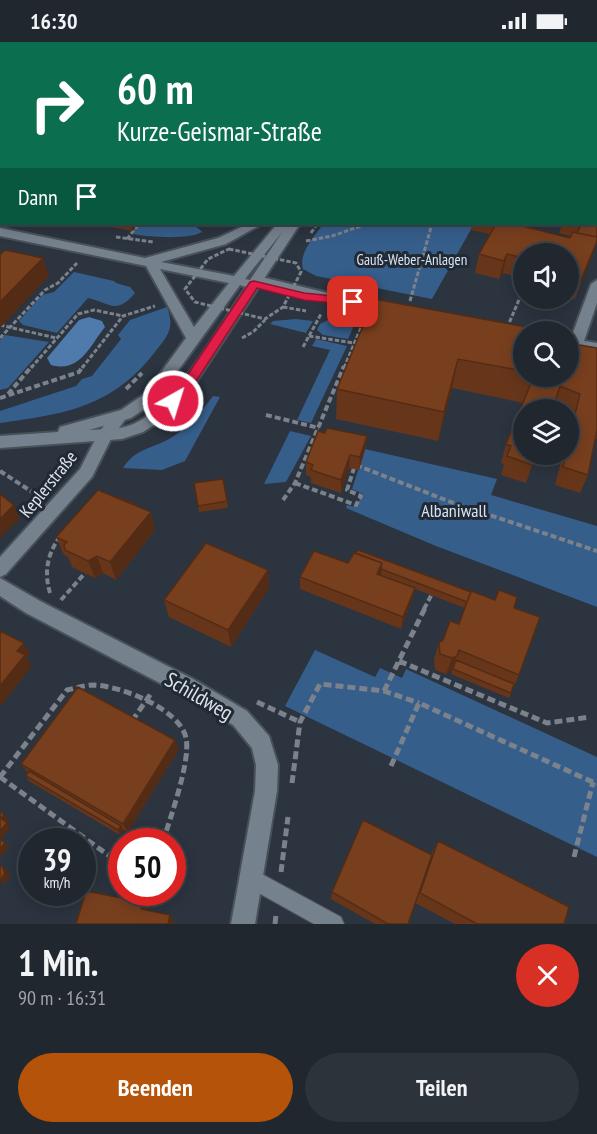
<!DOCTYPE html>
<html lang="de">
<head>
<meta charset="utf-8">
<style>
	:root { --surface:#20272f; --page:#2d333b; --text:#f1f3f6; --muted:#a2a5aa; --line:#3d444b; --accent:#b45309 }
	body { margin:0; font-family:"PT Sans Narrow",sans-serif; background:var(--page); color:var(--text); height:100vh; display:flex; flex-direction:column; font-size:22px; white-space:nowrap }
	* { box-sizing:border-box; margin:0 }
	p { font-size:20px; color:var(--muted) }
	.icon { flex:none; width:33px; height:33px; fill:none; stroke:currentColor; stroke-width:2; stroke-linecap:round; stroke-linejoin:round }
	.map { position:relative; height:882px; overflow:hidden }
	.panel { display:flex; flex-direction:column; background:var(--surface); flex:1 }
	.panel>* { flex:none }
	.top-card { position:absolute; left:0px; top:0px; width:597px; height:183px; box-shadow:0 3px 15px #0003,0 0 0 2px var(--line); background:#0b6e4f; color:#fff; overflow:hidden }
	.tools { position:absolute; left:513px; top:201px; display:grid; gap:12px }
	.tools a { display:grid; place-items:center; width:66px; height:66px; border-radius:50%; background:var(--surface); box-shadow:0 3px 15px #0003,0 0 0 2px var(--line); font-size:30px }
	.speed { position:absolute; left:18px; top:786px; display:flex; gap:12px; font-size:30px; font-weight:700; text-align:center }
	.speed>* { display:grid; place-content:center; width:78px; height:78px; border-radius:50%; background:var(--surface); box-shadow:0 3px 15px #0003,0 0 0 2px var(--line); line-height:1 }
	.speed small { font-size:15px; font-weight:400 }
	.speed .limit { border:9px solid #d22; background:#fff; color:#111 }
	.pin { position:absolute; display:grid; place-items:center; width:51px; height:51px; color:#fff; margin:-26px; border-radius:12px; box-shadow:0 3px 9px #0006 }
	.me { position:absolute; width:66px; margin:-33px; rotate:39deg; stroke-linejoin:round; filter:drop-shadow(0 0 4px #0008) }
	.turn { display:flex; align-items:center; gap:21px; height:126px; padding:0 18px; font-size:27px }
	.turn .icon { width:78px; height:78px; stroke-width:2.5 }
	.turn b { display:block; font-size:42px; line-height:51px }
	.then { display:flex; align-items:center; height:57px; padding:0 18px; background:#0003; gap:12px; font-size:22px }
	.round { display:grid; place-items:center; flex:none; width:63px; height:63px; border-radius:32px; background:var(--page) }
	.headline { display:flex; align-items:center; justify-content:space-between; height:102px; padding:0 18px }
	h1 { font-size:36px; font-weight:700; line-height:45px }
	.action { display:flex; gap:12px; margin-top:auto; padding:12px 18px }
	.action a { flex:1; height:69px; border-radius:36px; background:var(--accent); color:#fff; font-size:24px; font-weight:700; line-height:69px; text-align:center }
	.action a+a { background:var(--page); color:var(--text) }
	.status { display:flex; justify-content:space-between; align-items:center; height:42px; padding:0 30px; background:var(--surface); direction:ltr }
	.status svg { height:16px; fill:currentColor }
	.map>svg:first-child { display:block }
	.green { fill:#365e8b }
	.water { fill:#4e7aac }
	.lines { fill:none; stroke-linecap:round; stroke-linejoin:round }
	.service-casing { stroke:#485058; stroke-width:2 }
	.minor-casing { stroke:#485058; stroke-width:4 }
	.secondary-casing { stroke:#485058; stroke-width:4 }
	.path-far3 { stroke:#7b828c; stroke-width:2; stroke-dasharray:4 1.5; stroke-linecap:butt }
	.path-far2 { stroke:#7b828c; stroke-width:3; stroke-dasharray:4.5 2; stroke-linecap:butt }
	.path-far1 { stroke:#7b828c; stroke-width:4; stroke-dasharray:6 3; stroke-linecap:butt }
	.path { stroke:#7b828c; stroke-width:5; stroke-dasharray:8 4; stroke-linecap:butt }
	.service { fill:#76818e; fill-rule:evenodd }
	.minor { fill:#76818e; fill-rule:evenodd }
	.secondary { fill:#76818e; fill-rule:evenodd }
	.wall { fill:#67361a }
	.shaded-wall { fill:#542c15 }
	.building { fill:#783f1e; stroke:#542c15; stroke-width:1.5 }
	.route { fill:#e11d48; stroke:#92132f; stroke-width:1.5 }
	.labels { text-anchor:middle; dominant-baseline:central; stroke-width:6; stroke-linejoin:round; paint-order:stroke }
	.far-park-label { font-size:15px; fill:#d7e4f3; stroke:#212a34 }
	.street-label { font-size:18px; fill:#dee4eb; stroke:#212a34 }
	.park-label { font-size:18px; fill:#d7e4f3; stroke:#212a34 }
	.near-street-label { font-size:21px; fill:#dee4eb; stroke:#212a34 }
</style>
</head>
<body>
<div class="status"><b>16:30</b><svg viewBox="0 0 49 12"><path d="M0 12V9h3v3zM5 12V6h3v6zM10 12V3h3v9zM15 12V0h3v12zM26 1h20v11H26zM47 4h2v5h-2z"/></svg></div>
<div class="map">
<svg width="597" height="882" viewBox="0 0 597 882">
	<rect width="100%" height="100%" fill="#2b343f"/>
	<path class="green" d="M139,182C156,181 190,175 202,190C188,198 149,195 133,192L132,190Z
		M323,182H474L432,257L316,234L303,227C298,211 315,194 323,182Z
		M74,230L114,239L116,241L130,245L135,251C116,274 108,260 88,256L57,291L23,283L19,279L42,253L54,250Z
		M167,265C175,286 168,294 155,310C112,365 66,372 0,381V369L76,344L82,337L92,334L121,297L118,293L130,278Z
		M296,277L313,279L306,291L270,282L273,279Z
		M328,278L349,282L353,286L348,297L323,293L317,288L320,282Z
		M5,293L49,300L8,346L0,348V298Z
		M316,297L347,304L311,381L297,378L330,308L312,304Z
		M213,354L220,355L185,419L162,428L123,426C136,406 149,408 169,397C188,386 200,371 213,354Z
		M290,389L311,394L286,440L264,442Z
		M365,407L497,437L491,453L597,484V565L436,504L346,466L347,463L355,465L363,452L352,447Z
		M315,608L375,635L380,626L402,636L406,627L597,715V815L285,664Z"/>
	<path class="water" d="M89,275L102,279L105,285C89,305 80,331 51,323L47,316L79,278Z"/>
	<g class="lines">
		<g class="service-casing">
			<path id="service" d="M251,826L341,875L344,882H314L244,843L241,836L244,829Z"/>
		</g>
		<g class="minor-casing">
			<path id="minor" d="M72,0H80V2H72Z
				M0,22H2V28H0Z
				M0,138H2L0,146Z
				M257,234L332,252L394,262L401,266L394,270L332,260L252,241L251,238L252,235Z
				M597,238V261L584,299L597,301V311L568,305V296H571L591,242Z
				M119,370L124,371L127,375L111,397L92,435L6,532L0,535V515L80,427L99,390L114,371Z
				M0,536L40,559L193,637L247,669L269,694L278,723L277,749L255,882H231L255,749L256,723L252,706L233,683L179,651L26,571L0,554Z"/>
		</g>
		<g class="secondary-casing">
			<path id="secondary" d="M406,0H414L405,2Z
				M248,182H262L226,202L161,220L234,234L277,182H300L189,351L163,377L143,390L122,397L0,406V394L58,390L60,385L121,368L146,351L186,296L146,224L0,194V186L145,216L218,196ZM283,189L250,238L245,237ZM160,227L229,241L194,285ZM240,243L246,245C219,285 176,365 131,383C118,388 103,387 89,388L131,376L156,359Z"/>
		</g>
		<path class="path-far3" d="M387,2L389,0"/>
		<path class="path-far2" d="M311,191L317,182
			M116,195L153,200
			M127,197L139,182
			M306,199L332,194L367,182
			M229,207L296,221L301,230L283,265L265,277L195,260L185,247L208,217Z
			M410,259L432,182
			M283,265L306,269
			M0,283L56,296
			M507,286L524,246
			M309,294L354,301
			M0,296L45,248L58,241L77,221
			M242,296L253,290L265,278
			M303,305L321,272
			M31,326L78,272L94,268L123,274
			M82,326L123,274L155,264
			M344,326L365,276"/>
		<path class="path-far1" d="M126,347L142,331
			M8,352L32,324
			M0,356L79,330L83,324
			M266,373L319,386
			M356,423L448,459L597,509
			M0,429L40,455
			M295,441L356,463L361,454L347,448L355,423
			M283,458L295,441L344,324
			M50,551C44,531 47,513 59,496
			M61,558L85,531
			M424,567L433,550"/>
		<path class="path" d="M399,619L547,681L590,675
			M384,649L425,566
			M257,660L300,680
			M132,679L152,650
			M391,724L419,661L597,742
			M0,735L67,648C76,646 85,643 94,643C121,644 180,667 186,696C191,719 170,776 163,800
			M0,735L122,823
			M292,741L300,680L320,642L384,649L419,661
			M574,815L593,740
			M281,830L288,775
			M275,882L276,873"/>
		<use href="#service" class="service"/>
		<use href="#minor" class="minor"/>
		<use href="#secondary" class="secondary"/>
	</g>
	<path class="wall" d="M455,0H503L502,2H465Z
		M575,0H597V74H596V51H597L596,49V2H575Z
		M0,27L2,32V58H0Z
		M2,66V113L0,115V68Z
		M596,116H597V153L596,152Z
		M95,182H138L132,189Z
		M472,182H524V185L570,196L571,194L559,191L562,182H596L592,214L575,257L568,256V212H524V236L503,231L499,237L475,231L479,212L490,192L471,188Z
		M524,290V334H568L597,306V397H595L588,433L580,451L555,443L563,412H568V389L573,371L568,369V368H565L553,363L526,441L501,433L504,422L501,421L506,402L524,361L452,346L438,399L336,377L337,347Z
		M325,391L367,394L365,407L359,428L349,426L341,451L311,441V435L306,433V420Z
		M194,441L227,459L228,466L199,470Z
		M137,464L155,488L116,538L103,531L95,536L72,525L68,515L64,513L56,495Z
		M354,511L514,566L519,633L509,656L451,632L454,624L451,629L446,632L435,628L434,617L439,601L443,598L459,582L465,566L415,547L412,558L401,587L300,547V535L348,521Z
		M268,528L269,546L231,605L169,575L164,558Z
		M179,707L128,790L123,788L120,793L29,739L26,734L28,731L21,722Z
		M438,799L564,882H455L415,861L408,882H375L331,857L332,850L431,813Z"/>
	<path class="shaded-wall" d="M107,0H118V2H106Z
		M2,96V113L0,115V98Z
		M131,182H138L132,189Z
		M597,199L592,214L575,257L581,238Z
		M507,212L503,231L499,237L504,219Z
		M43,216L49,234L0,286V260Z
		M458,317L452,346L438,399L444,370Z
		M367,394L365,407L359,428L360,415Z
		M350,413L349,426L341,451V438Z
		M14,463L20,476L0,496V477Z
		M151,470L155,488L116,538L110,520Z
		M97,514L103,531L95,536L88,519Z
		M382,521L381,533L377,532Z
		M268,528L269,546L231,605L228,588Z
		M415,546L412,558L401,587L403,575Z
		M24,601L30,612L27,617L32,624L0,665V644L17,609Z
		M459,608L451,629L446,632L452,616Z
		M175,698L179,707L128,790L123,782Z
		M4,773L9,777L6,780L1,776Z
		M7,781L11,785L0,798V789Z
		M121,784L123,788L120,793L118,788Z
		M5,801L9,805L0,816V807Z
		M2,824L7,828L10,835L5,842L0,839Z
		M145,850H149L151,854L146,873L141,867Z
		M170,873L174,879L173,882H168Z"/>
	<path class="building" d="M7,0H19L17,2H5Z
		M42,0H56L55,2L41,1Z
		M88,0H107L106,2H90Z
		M295,0H331L330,2H294Z
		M581,0H597V33L596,31V2H579L578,1H581Z
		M2,35V47H0V36Z
		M0,74H2V84H0Z
		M596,116H597V133H596Z
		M596,159H597V195L577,191L581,183L576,182H596Z
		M496,182H523L522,184L570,196L573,190L597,195V199L581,238L568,235V212H524V216L507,212L504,219L479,212Z
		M5,208L43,216L0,260V213Z
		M374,257L548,289L524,290V329L458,317L444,370L337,347Z
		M568,301L597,306V388L588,433L563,425L566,412H568V401L580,352L560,344L552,368H524V412H536L532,423L507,414L511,404L506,402L534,334H568Z
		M327,386L367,394L360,415L350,413L341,438L311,428L313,423L306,420L318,389L325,391Z
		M223,437L227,459L198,464L194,441Z
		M98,448L151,470L110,520L97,514L88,519L65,508L64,503L67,500L56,495Z
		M0,452L14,463L0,477Z
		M118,455L137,463L118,456Z
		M206,501L268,528L228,588L164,558Z
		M358,508L471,550L467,560L381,527L382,521L356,511Z
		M314,509L348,521L354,511L382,521L377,532L415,546L403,575L300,535Z
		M499,548L517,555L514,566L540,575L519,633L459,608L457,614L452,616L440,612L439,601L443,598L450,579L459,582L471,549L495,558Z
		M0,589L24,601L17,609L25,613L0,644Z
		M456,618L514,642L511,651L453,627Z
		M78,645L175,698L123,782L21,722Z
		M29,729L121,784L118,788L26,734Z
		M0,769L4,773L1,776L7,781L0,789Z
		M363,778L432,813L408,882H388L332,850Z
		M0,797L5,801L0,807Z
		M438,799L569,865L564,882H477L420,851Z
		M2,824L5,831L0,839V825Z
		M86,849L122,856L123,850H145L141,867L170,873L168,882H76Z"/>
	<path class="route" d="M254,239L304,251L353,256L359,260L353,263L304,258L257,246L189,350L177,362H169L167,359L180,344L250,240Z"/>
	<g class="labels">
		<g class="far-park-label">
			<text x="412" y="217">Gauß-Weber-Anlagen</text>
		</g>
		<g class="street-label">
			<text transform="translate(48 442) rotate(-51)">Keplerstraße</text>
		</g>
		<g class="park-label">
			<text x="454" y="468">Albaniwall</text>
		</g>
		<g class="near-street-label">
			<text transform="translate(199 654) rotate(30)">Schildweg</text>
		</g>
	</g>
</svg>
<div class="tools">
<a><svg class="icon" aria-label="sound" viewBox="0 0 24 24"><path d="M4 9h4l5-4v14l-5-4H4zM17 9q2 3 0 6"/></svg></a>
<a><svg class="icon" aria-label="search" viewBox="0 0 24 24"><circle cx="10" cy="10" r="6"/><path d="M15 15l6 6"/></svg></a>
<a><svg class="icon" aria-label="layers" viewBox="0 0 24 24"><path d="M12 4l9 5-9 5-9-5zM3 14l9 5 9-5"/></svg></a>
</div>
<div class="speed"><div>39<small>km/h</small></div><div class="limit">50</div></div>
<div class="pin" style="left:353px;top:260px;background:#d93025"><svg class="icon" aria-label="arrive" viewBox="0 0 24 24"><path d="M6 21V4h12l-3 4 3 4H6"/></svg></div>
<svg class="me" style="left:173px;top:359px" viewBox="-20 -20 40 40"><circle r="17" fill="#e11d48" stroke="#fff" stroke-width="3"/><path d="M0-11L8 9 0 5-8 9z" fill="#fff"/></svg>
<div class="top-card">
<div class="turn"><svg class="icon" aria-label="right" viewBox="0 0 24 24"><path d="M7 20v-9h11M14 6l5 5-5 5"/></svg><div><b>60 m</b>Kurze-Geismar-Straße</div></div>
<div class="then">Dann<svg class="icon" aria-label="arrive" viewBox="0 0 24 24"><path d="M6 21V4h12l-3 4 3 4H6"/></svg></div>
</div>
</div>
<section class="panel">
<div class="headline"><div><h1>1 Min.</h1><p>90 m · 16:31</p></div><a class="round" style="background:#d93025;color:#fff"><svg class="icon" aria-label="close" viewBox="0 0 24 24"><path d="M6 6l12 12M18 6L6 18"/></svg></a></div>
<div class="action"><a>Beenden</a><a>Teilen</a></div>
</section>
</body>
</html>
